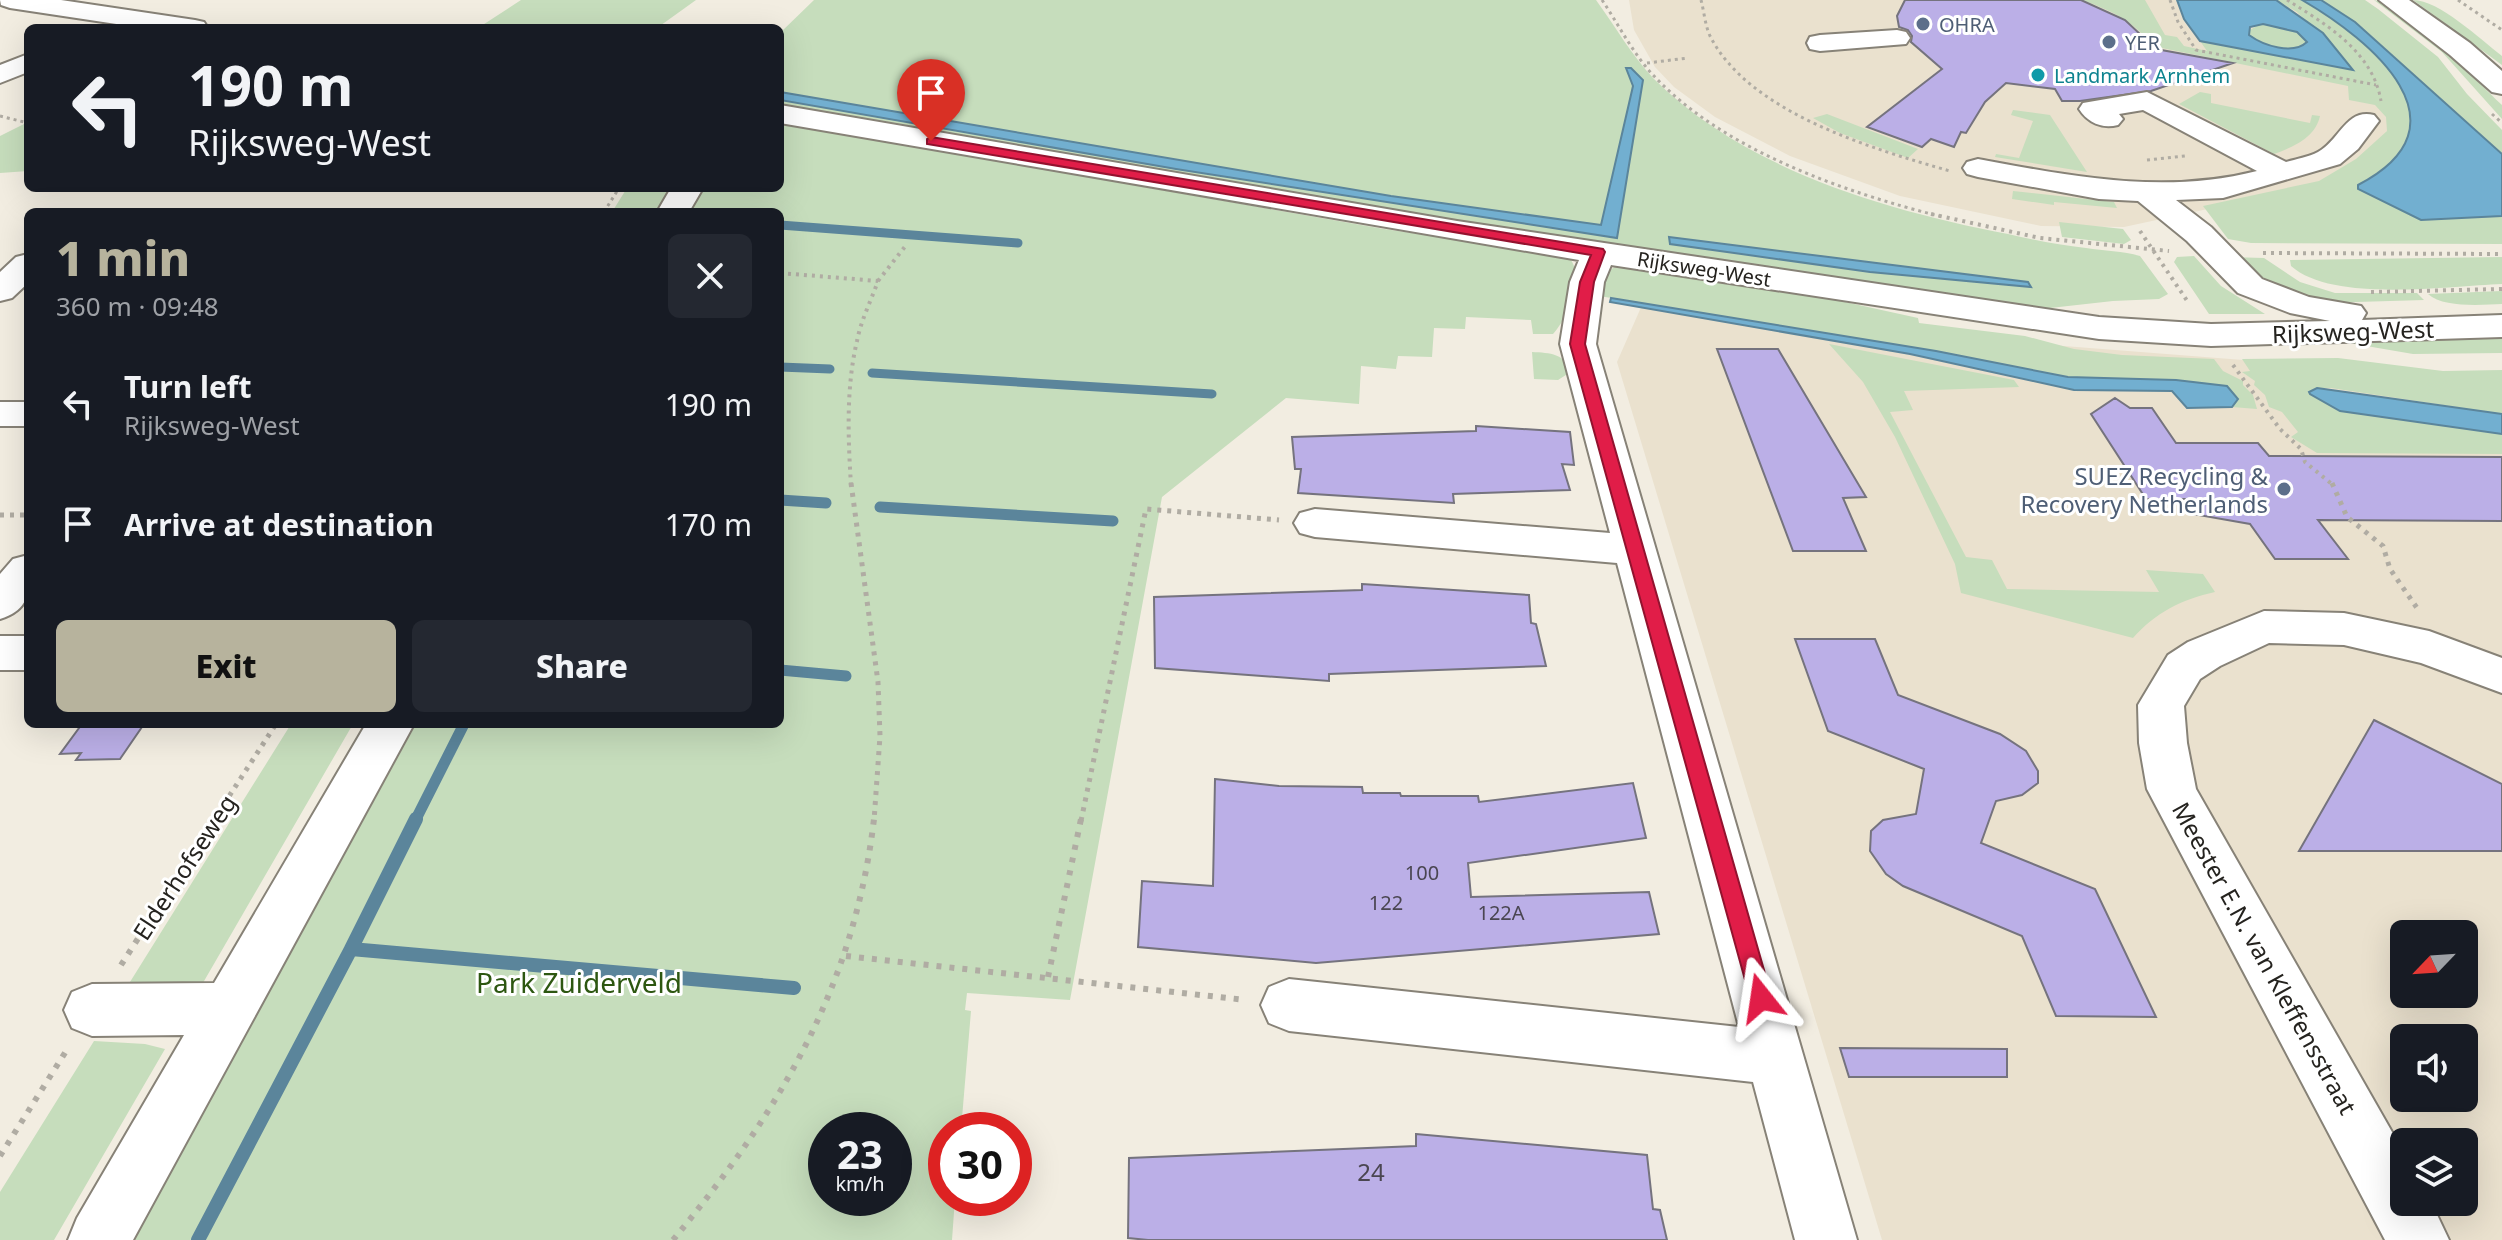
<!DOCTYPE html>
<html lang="en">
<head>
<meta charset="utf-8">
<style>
	:root { --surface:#171b24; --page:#242831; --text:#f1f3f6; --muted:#9ea1a6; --accent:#b7b39d }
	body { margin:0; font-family:"Noto Sans",sans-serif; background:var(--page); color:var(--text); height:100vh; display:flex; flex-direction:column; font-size:30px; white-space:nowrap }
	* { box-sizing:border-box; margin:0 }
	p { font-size:26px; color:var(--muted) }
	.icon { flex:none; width:44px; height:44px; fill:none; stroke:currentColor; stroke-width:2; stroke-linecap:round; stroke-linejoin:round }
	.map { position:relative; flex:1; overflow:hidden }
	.drawer { position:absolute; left:24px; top:208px; width:760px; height:520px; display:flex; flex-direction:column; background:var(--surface); border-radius:12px; box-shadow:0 8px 32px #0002 }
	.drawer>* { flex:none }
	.top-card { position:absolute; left:24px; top:24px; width:760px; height:168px; border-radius:12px; box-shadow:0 8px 32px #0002; background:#171b24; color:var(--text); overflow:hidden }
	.needle { width:52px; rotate:245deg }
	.tools { position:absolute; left:2390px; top:920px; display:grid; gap:16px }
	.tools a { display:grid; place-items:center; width:88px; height:88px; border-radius:12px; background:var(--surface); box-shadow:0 8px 32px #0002; font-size:40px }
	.speed { position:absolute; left:808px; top:1112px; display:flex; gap:16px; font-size:40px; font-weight:700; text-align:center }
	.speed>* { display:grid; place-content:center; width:104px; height:104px; border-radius:50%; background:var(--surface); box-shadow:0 8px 32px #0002; line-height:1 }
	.speed small { font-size:20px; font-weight:400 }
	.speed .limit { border:12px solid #d22; background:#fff; color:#111 }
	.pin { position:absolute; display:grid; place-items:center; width:68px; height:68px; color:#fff; margin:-82px -34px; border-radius:50% 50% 50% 0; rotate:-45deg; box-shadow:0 0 8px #0007 }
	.pin .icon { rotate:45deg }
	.me { position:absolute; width:88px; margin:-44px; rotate:345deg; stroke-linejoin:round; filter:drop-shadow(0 0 6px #0008) }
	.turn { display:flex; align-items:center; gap:28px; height:168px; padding:0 32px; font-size:36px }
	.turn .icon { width:104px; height:104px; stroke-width:2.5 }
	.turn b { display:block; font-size:56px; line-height:68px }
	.round { display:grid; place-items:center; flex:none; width:84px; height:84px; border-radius:12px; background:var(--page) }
	.summary { display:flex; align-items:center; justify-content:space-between; height:136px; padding:0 32px }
	h1 { font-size:48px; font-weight:800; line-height:60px; color:var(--accent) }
	.primary-button { display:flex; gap:16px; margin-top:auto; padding:16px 32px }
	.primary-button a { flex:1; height:92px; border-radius:12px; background:var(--accent); color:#111; font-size:32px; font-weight:800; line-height:92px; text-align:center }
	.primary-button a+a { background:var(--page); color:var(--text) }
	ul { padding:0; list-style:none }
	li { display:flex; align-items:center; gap:24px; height:120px; padding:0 32px }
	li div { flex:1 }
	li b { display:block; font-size:30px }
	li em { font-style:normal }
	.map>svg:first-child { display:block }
	.built { fill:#eae1ce; fill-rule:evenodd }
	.green { fill:#c6ddbc; fill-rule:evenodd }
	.water { fill:#72afd0; stroke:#5b859b; stroke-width:2; fill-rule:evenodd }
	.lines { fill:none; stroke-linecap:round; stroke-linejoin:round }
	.stream-far2 { stroke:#5b859b; stroke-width:9 }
	.stream-far1 { stroke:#5b859b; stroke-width:11 }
	.stream { stroke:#5b859b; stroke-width:14 }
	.building { fill:#bbafe7; stroke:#75737e; stroke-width:2 }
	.minor-casing { stroke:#878277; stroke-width:4 }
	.major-casing { stroke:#878277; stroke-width:4 }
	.path-far3 { stroke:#b0aca3; stroke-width:3; stroke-dasharray:3 4; stroke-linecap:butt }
	.path-far2 { stroke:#b0aca3; stroke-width:4; stroke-dasharray:3 5; stroke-linecap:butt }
	.path-far1 { stroke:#b0aca3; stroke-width:5; stroke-dasharray:4 6; stroke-linecap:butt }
	.path { stroke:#b0aca3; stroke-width:6; stroke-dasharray:5 8; stroke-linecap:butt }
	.minor { fill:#fff; fill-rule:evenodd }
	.major { fill:#fff; fill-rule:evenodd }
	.route { fill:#e11d48; stroke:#92132f; stroke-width:2 }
	.service-dot { fill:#5c6f8a; stroke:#fff; stroke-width:3 }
	.culture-dot { fill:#0f9aa8; stroke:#fff; stroke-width:3 }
	.labels { text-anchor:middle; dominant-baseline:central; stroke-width:6; stroke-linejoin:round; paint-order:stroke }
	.far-service-label { font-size:20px; fill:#4e5e75; stroke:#fff; text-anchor:start }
	.far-culture-label { font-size:20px; fill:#0d838f; stroke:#fff; text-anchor:start }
	.far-street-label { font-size:20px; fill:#25231f; stroke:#fff }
	.number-label { font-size:20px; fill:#4a4651 }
	.street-label { font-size:24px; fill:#25231f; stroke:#fff }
	.service-label { font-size:24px; fill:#4e5e75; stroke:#fff; text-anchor:end }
	.near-number-label { font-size:24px; fill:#4a4651 }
	.near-park-label { font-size:28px; fill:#2d5711; stroke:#fff }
</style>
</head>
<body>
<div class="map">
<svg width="2502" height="1240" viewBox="0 0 2502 1240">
	<rect width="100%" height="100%" fill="#f2ede1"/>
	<path class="built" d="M1629,0H2292L2398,109L2374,157L2333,182L2124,227L2041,226L1900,196L1790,156L1715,117L1674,87L1655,67L1634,30Z
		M1653,280L1856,330L2502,380V1240H1882L1617,362ZM2404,934H2464V994H2404ZM2404,1038H2464V1098H2404ZM2404,1142H2464V1202H2404Z"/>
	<path class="green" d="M521,0H696L657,28H478Z
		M814,0H1596C1615,26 1632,56 1654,79C1746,170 1885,210 2008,234C2034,240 2060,245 2086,248C2104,251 2123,251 2140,256L2168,294L2159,299L2113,301L2032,310L1362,208L780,108V100L1176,169L1617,238L1643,80L1626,69L1633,86L1602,225L1391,196L780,92V33ZM1670,237L2028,282L2030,287L1870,272L1671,244Z
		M2082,0H2145L2165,35L2177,37L2184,46L2207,51L2200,41L2352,70L2297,12L2276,0C2284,0 2294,0 2301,0C2310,2 2320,11 2328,15C2368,41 2431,94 2404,148C2395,166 2374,177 2358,188L2421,220L2502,216V244L2251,243L2228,239L2203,206L2319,181L2356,159L2387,131L2386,117L2375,105L2349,100L2348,86L2152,46C2135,21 2109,10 2082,0Z
		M2321,0H2365L2378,9L2438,57L2467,94L2502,130V154L2369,34Z
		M2374,0C2404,5 2477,81 2502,105V119L2442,52Z
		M2413,0C2439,0 2480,39 2502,56V65Z
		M2258,25C2275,25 2298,26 2307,42C2293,56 2258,47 2247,32Z
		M2200,92L2211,94V103L2310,123L2312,115L2320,116C2315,138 2293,147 2274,154L2179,104Z
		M2013,110L2050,115L2087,172L1995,157L1996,154L2019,158L2033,121L2011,115Z
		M1827,114L1918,149L1908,158L1840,133L1813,118Z
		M28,122V171L0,173V136Z
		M780,123L1384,229L1567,255C1587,274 1569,316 1553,334H1533L1531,320L1466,317L1465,329L1434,328L1432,357L1398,356L1396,369L1361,366L1359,404L1286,398L1162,497L1070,1000L967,993L965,1010L971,1011L961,1130H946V1198H955L952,1240H133L416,724H780V212H688L700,188H780ZM826,1130H894V1198H826Z
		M627,188H669L656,212H612Z
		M2013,191L2114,202L2117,208L2054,202V205L2012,199Z
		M2059,222L2123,229L2131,240L2124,244L2062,237Z
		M2194,256L2221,286L2265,314H2209L2174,262L2177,257Z
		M2229,257L2264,258L2300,282L2335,293H2417L2424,300L2322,303L2291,299Z
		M2502,257V284C2446,286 2333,303 2291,266L2290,260Z
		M1616,266L1804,293L1918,318L1919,323L2025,336L2074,349L2122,355L2214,359L2223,371L2243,381V385L2253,395L2257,409L2232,407L2238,399L2227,386L2176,380L2068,377L1936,351L1599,296L1603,275Z
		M2502,291V304C2481,305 2443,308 2428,294Z
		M2373,339H2502V353L2413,354L2343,342H2236Z
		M1829,344L2014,380L2019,387L1904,391L1913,410L1890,412L1966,557L1992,560L2007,589L2159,592L2146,570L2203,574L2215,592C2182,599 2155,613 2133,638L1961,593L1955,564L1895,437L1863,382Z
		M1532,352C1550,353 1566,353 1569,373L1558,380L1534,379Z
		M2338,358L2443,371L2502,370V414L2331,388H2317L2310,394L2340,411L2502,434V454L2317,453L2291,437L2298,432L2282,412L2269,407L2265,395L2254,385L2255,381L2242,372L2250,371L2242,359Z
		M291,724H353L200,988L125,990Z
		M94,1041L145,1044L165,1049L54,1240H0V1192Z"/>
	<path class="water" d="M2177,0H2276L2323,33L2353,70L2200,41L2184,19ZM2263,24L2297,32L2307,42C2293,55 2264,46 2249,35L2250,27Z
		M2302,0H2321L2355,22L2502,154V216L2421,220L2358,189V185C2474,125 2371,40 2302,0Z
		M1626,68H1631L1643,80L1617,238L1176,169L780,100V92L1391,196L1601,225L1633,86Z
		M1669,237L2028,282L2031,287L1870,272L1670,244Z
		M1611,298L1936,351L2068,377L2176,380L2227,386L2238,399L2232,407L2187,408L2172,391L2074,390L1910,354L1610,302Z
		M2317,388L2502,414V434L2340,411L2310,394L2309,392Z"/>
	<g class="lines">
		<path class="stream-far2" d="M780,225L1018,243
			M780,367L830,369
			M872,373L1212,394"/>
		<path class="stream-far1" d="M780,500L826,503
			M880,507L1113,521
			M780,670L846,676
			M415,821L464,724"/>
		<path class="stream" d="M416,819L351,949L794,988
			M198,1240L351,949"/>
	</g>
	<path class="building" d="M1905,0H2081L2125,20L2156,49L2233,63L2151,91L2080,101H2062L2055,89L2006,83L1985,102L1966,133L1961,132L1954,147L1931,139L1922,147L1867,127L1942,69L1911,42L1912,36L1908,30L1899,27L1897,16Z
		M1717,349H1778L1866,497L1843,498L1866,551H1793Z
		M2115,398L2130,408H2152L2176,443H2258L2269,456L2502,457V521L2318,520L2348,559H2275L2250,524L2187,513L2185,499H2146L2091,414Z
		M1476,426L1570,432L1574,465L1562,464L1570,490L1453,494L1454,503L1298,493L1301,469H1295L1292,437L1476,431Z
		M1362,584L1529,595L1531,623L1536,624L1546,666L1329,674V681L1155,668L1154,597L1362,590Z
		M1795,639H1875L1898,695L2000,734L2026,751L2038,771V783L2022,795L1996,801L1981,843L2095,889L2156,1017L2056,1016L2022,936L1903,886L1886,874L1870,851L1871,831L1883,820L1916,814L1924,769L1828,731Z
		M2374,720L2502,784V851H2299Z
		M82,724H144L120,759L76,760L81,753L60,754Z
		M1215,779L1279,786L1362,787L1363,793H1400L1401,796H1478L1479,802L1633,783L1646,838L1468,863L1471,897L1649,892L1659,934L1316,963L1138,947L1142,881L1213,886Z
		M1840,1048L2007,1049V1077H1849Z
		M1416,1134L1647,1155L1653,1209L1660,1210L1667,1240H1148L1128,1238L1129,1158L1416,1146Z"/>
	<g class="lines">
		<g class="minor-casing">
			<path id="minor" d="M0,0H61L195,20L204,22L208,28H143L10,8L1,5Z
				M1897,30L1906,32L1910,38L1906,44L1820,51L1810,49L1807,43L1810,37L1820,35Z
				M28,54V72L0,83V65Z
				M2147,92L2286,162C2296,159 2309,157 2318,152C2340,140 2346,108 2374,115L2379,121L2358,149L2340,164L2223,198L2176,200L2211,227L2262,279L2309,297L2361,306L2366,313L2362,320L2502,315V337L2211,346L2099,339L1611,265L1604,282L1596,344L1857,1240H1795L1753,1082L1289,1031L1269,1023L1261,1005L1269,987L1289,979L1739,1027L1617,563L1315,537L1300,533L1294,523L1300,513L1315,509L1610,533L1560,344L1570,282L1579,260L780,123V105L1457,221L2099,317L2211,324L2330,321L2290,313L2238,293L2187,241L2138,201L2099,199L1978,177L1967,174L1963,168L1967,162L1978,159C2071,176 2163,195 2257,171L2143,110L2119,114L2123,119L2118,125C2102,129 2088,123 2079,109L2083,103Z
				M671,188H703L689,212H657Z
				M28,254V283L12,298L0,301V272L16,257Z
				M0,402H28V426H0Z
				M28,555C28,586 35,608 0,619V574L13,559Z
				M2264,611L2344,613L2429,631L2502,658V693L2421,663L2344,645L2269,643L2220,666L2200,679L2184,706L2187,743L2196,789L2404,1153V1202H2431L2449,1240H2385L2147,789L2139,743L2138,705L2168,655L2188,642Z
				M0,636H28V670H0Z
				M366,724H414L133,1240H68L77,1218L184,1035L92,1036L72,1028L64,1010L72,992L92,984L214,983Z"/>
		</g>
		<g class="major-casing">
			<path id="major" d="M2379,0H2409L2470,43L2502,71V94L2492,92L2450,55Z"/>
		</g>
		<path class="path-far3" d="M1602,0C1619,25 1633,54 1654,76C1723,150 1844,192 1939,216
			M1701,0C1704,11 1705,25 1710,36C1749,113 1873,149 1950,171
			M2170,0L2178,22L2196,50L2376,85
			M2287,0C2326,24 2373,52 2381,101
			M2458,0L2502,30
			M1647,63L1688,58
			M2492,114L2502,123
			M0,116L28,123
			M2147,160L2185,156
			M604,212L619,188"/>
		<path class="path-far2" d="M1931,214L2040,238L2169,251
			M2140,231L2188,302
			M2263,253L2502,254
			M780,273L878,281C871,301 861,320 857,341C846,387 848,438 851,485
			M878,281L907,244
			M2371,292L2502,289
			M2233,365L2280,429L2301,449L2305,462L2333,485"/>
		<path class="path-far1" d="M851,483L878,682L880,736L874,821
			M2332,483L2347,517L2383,546L2390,569L2417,608
			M0,515H28
			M213,821L276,724
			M1081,821L1146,509L1279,520"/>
		<path class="path" d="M846,956L1246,1000
			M121,965L215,819
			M1048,977L1081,819
			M0,1156L68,1048
			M673,1240C779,1112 854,988 874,819"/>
		<use href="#minor" class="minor"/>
		<use href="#major" class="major"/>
	</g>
	<path class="route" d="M931,137L1603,249L1605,252L1594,282L1585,344L1772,998L1769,1006L1761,1009L1753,1006L1750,998L1570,344L1580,282L1591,255L927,144V139Z"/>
	<g class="service-dot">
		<circle cx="1923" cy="24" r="8"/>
		<circle cx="2109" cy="42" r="8"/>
		<circle cx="2284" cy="489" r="8"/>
	</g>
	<circle class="culture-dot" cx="2038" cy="75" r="8"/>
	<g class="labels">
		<g class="far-service-label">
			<text x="1939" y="24">OHRA</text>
			<text x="2125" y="42">YER</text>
		</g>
		<g class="far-culture-label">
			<text x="2054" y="75">Landmark Arnhem</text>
		</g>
		<g class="far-street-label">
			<text transform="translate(1704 269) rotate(9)">Rijksweg-West</text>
		</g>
		<g class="number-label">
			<text x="1422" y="872">100</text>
			<text x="1386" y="902">122</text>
			<text x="1501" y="912">122A</text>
		</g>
		<g class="street-label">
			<text transform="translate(2353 331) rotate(-2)">Rijksweg-West</text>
			<text transform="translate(184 867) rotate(-57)">Elderhofseweg</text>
			<text transform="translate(2265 958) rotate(61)">Meester E.N. van Kleffensstraat</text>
		</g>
		<g class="service-label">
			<text x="2268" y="475">SUEZ Recycling &amp;<tspan x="2268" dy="28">Recovery Netherlands</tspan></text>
		</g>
		<g class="near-number-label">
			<text x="1371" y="1171">24</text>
		</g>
		<g class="near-park-label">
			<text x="579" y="982">Park Zuiderveld</text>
		</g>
	</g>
</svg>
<div class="tools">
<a><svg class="needle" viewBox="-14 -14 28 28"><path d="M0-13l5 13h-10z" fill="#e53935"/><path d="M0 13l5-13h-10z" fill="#9ea1a6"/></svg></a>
<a><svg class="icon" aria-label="sound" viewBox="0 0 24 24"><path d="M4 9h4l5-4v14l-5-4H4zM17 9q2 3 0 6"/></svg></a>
<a><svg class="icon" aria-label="layers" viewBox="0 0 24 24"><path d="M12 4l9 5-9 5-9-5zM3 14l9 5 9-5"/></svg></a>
</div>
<div class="speed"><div>23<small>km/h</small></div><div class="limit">30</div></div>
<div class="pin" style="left:931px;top:141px;background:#d93025"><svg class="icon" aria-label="arrive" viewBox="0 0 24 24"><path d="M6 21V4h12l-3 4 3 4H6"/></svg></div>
<svg class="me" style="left:1761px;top:998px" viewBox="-20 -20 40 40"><path d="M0-17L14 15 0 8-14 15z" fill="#e11d48" stroke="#fff" stroke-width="4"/></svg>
<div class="top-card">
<div class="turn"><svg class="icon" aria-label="left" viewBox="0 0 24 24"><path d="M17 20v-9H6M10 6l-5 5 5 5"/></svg><div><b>190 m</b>Rijksweg-West</div></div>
</div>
<section class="drawer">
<div class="summary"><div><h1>1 min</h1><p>360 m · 09:48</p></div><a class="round"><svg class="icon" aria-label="close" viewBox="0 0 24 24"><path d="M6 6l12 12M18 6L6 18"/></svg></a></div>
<ul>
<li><svg class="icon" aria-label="left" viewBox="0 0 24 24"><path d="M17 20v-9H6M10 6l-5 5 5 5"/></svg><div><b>Turn left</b><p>Rijksweg-West</p></div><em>190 m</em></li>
<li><svg class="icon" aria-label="arrive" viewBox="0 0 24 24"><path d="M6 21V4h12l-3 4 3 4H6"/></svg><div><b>Arrive at destination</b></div><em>170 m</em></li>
</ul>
<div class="primary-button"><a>Exit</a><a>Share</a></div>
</section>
</div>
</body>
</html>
